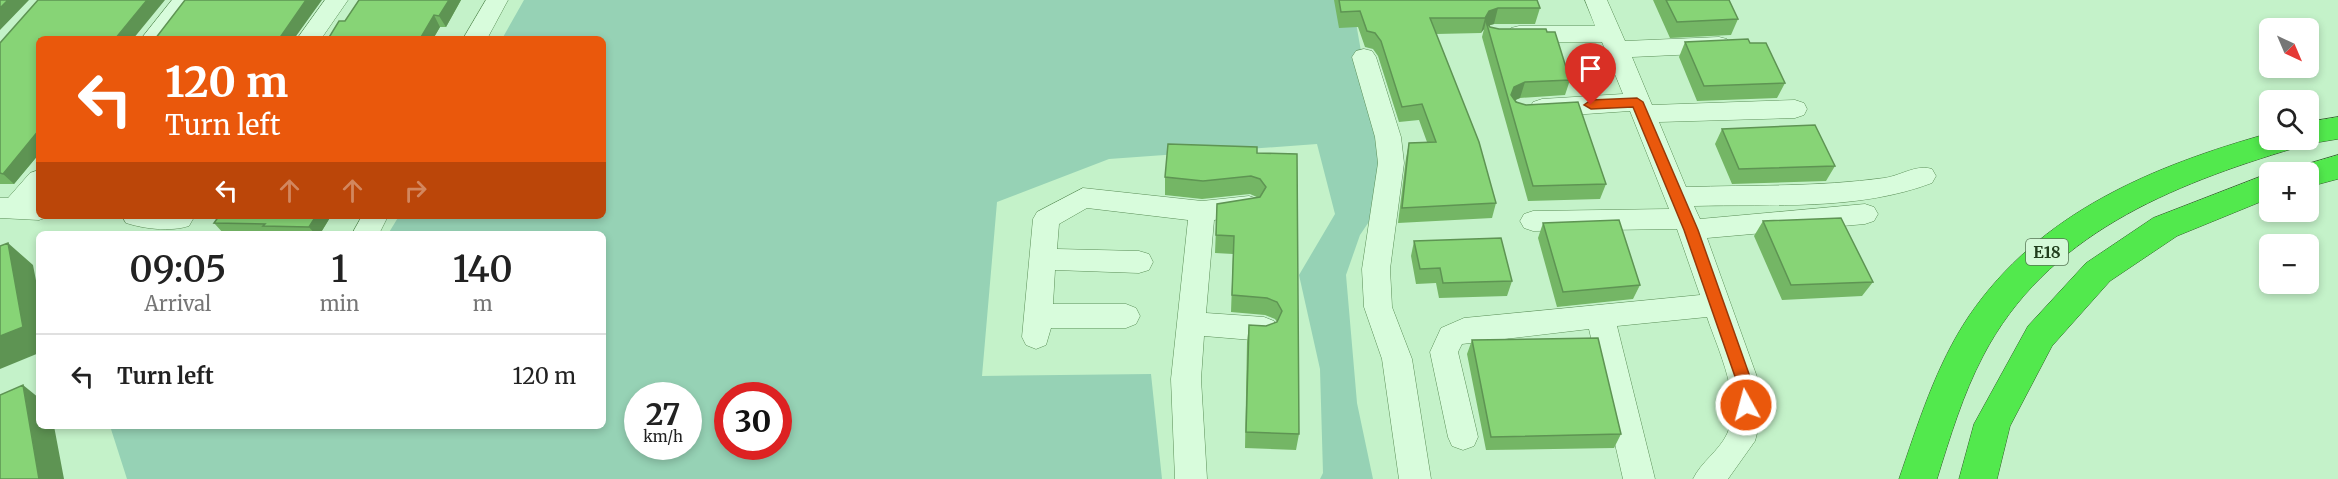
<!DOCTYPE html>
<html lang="en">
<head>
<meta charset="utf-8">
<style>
	:root { --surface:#fff; --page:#f6f6f6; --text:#222; --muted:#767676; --line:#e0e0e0 }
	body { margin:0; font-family:Merriweather,serif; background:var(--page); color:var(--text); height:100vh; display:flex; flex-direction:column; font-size:22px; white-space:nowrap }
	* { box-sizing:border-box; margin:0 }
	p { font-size:20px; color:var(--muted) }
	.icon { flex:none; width:33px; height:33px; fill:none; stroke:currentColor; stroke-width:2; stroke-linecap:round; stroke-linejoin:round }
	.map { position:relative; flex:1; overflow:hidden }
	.panel { position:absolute; left:36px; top:231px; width:570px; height:198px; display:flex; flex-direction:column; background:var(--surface); border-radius:9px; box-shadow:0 3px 9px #0003 }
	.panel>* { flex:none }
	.banner { position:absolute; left:36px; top:36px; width:570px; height:183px; border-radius:9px; box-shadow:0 3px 9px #0003; background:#ea580c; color:#fff; overflow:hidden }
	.needle { width:39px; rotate:136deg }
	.fabs { position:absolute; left:2259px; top:18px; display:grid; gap:12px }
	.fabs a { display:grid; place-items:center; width:60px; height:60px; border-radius:9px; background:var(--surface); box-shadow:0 3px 9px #0003; font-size:30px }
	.speed { position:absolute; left:624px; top:382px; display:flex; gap:12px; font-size:30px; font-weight:700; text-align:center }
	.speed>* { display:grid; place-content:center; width:78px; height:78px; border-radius:50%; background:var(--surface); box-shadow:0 3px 9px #0003; line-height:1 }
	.speed small { font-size:15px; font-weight:400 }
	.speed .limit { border:9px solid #d22; background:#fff; color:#111 }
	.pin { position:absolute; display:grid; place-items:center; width:51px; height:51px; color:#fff; margin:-62px -26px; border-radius:50% 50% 50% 0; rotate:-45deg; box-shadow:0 0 6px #0007 }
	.pin .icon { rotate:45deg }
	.me { position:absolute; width:66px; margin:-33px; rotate:353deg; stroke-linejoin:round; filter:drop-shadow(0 0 4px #0008) }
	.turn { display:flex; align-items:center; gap:21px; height:126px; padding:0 30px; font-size:27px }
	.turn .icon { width:78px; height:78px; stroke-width:2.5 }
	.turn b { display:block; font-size:42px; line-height:51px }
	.lanes { display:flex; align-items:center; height:57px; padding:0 30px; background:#0003; justify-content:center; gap:30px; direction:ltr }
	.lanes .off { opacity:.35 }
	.eta { display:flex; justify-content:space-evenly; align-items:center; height:102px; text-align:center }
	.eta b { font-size:36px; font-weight:600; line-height:42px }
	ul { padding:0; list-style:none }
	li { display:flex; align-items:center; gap:18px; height:84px; padding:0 30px; border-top:2px solid var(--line) }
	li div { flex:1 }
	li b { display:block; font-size:22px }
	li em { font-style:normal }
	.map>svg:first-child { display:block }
	.green { fill:#96d2b5; fill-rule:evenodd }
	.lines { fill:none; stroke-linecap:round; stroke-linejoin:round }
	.minor-casing { stroke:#5b8f58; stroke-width:1 }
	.highway-casing { stroke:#335d2c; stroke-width:1 }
	.minor { fill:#d8fcdc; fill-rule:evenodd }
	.highway { fill:#52e94d; fill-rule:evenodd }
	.wall { fill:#74b665 }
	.shaded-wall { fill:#5e9453 }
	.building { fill:#87d476; stroke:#5e9453; stroke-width:1.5 }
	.route { fill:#ea580c; stroke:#983908; stroke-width:1.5 }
	.labels { text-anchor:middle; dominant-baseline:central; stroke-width:6; stroke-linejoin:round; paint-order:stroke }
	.shield { fill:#d4f9d8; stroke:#577655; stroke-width:1.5 }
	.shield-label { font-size:16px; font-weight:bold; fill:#213e1d }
</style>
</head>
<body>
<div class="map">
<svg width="2338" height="479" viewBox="0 0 2338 479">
	<rect width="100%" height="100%" fill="#c4f2c9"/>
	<path class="green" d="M524,0H1352L1372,114L1391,189L1360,235L1346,275L1357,403L1373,479H1320L1323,473L1320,369L1299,275L1335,214L1317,144L1109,159L997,202L982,376L1151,374L1162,479H127L110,426H603V234H388L399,216H603V39H502ZM638,396H688V447H638ZM728,396H778V447H728Z"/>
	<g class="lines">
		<g class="minor-casing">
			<path id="minor" d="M172,0H196L166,39H141Z
				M325,0H348L321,39H297Z
				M486,0H508L487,39H463Z
				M1585,0H1607L1625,41L1719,37L1727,39L1731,45L1727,51L1719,53L1632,57L1652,105L1795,100L1804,103L1807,109L1804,115L1795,118L1659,122L1686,187C1751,185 1819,187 1884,178C1900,176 1916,164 1932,169L1936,176L1932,183C1858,211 1773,204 1694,206L1700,219L1865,204L1874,207L1878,214L1874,221L1865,224L1707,238L1761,388L1760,422L1755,441L1728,479H1693C1701,462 1719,451 1727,434C1743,400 1718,350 1707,317L1617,326L1655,479H1623L1589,329L1462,344L1458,352L1478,437L1474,446L1463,450L1452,446L1448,437L1430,352L1441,328L1464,318L1700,295L1677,229L1533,231L1524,228L1520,221L1524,214L1533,211L1669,209L1630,111L1542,117L1533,114L1530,108L1533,102L1542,99L1623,94L1602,42H1519L1511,40L1507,34L1511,28L1519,26H1595Z
				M1364,49L1372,51L1376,57L1401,137L1404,163L1390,269L1392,307L1412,359L1431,479H1399L1382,359L1364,307L1362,269L1378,163L1375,137L1352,57L1356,51Z
				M39,170V216L48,217L39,220L0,218V198H8L30,173Z
				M1083,188L1202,201L1249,196L1258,199L1262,206L1258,213L1214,220L1206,313L1264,317L1274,321L1278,329L1274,337L1264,341L1204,336L1201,379L1207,479H1175L1171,379L1188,220L1087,208L1059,224L1057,249L1139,251L1149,254L1153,262L1149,270L1139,273L1055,270L1053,304H1126L1136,308L1140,316L1136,324L1126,328H1051L1046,345L1036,349L1026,345L1022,337L1033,219L1037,212Z
				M122,216H192L193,219L189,226C171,232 144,229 126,223Z
				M362,216H388L379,234H352Z"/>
		</g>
		<g class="highway-casing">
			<path id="highway" d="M2338,117V139L2308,144L2299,141L2295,148C2171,185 2046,235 1983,356C1963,394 1950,437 1937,479H1899C1918,424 1936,365 1969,316C2040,212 2153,166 2270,133V140H2308V122Z
				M2338,155V179L2308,187V172H2294L2297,167Z
				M2270,173V198L2177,236L2110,281L2052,346L2010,426L1997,479H1959L1974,424L2028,326L2086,263L2153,218Z"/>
		</g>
		<use href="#minor" class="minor"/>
		<use href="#highway" class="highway"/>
	</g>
	<path class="wall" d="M359,0H461L446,27H440L433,39H328L345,21Z
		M1334,0H1537L1540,8L1535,24H1494L1490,25V27L1499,29L1547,32L1570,80L1565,95L1520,98L1515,100L1606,184L1600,199L1528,201L1482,37L1484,29L1481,33L1436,34L1496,203L1492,218L1398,223L1406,158L1409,143L1427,142L1419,120L1399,122L1378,56L1373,49L1365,47L1358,27L1339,28Z
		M1653,0H1729L1738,19L1731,35L1670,38Z
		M39,39V154L14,184H0V43Z
		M1685,42L1750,43L1785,83L1777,98L1697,101L1679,57Z
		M1722,129L1835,166L1826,181L1732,184L1715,144Z
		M1257,153L1297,154L1299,434L1296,450L1245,448L1247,342L1249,325L1266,326L1277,322L1275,319L1265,315L1231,312L1233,254L1215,253L1217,204L1259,198L1250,194L1202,199L1165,195V177Z
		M219,216H331L320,234H224L214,223Z
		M1763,221L1873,282L1862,296L1782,300L1754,236Z
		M1543,223L1640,285L1633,299L1557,307L1538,238Z
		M1414,241L1512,281L1507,296L1439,298L1436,283L1416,284L1411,256Z
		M1472,340L1621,434L1614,448L1486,450L1467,354Z"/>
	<path class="shaded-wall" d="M8,0H29L0,30V8Z
		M147,0H165L133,39H115Z
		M306,0H322L294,39H279Z
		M449,0H461L446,27L439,16Z
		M1498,8L1494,24L1487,26L1486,21L1484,29L1481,33L1485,18L1489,11Z
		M434,15L440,27L433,39H420Z
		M1525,82L1520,98L1509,103L1514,87Z
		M39,130V154L14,184L3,174Z
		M316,216H331L320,234H315L309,227Z
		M8,243L33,265L39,296V353L0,369V336Z
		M23,385L39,398V426H54L64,479H39Z"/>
	<path class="building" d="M0,0H8L0,8Z
		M38,0H147L115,39H39V130L3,174L0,173V43Z
		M185,0H306L279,39H155Z
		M359,0H449L439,16L434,15L420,39H328L339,21H345Z
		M1339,0H1537L1540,8H1498L1489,11L1485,18H1430L1479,142L1496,203L1402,208L1409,143L1436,142L1422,104L1402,107L1381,41L1375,33L1367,31L1360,11L1341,12Z
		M1666,0H1729L1738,19L1677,22Z
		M1486,21L1490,27L1499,29H1546L1547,32H1555L1570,80L1525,82L1514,87L1511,95L1516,102L1526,105L1578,102L1606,184L1533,186Z
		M1748,39L1750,43H1766L1785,83L1704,86L1685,42Z
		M1815,125L1835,166L1739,169L1722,129Z
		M1168,144L1257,147V153L1297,154L1299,434L1246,432L1249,325L1266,326L1277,322L1282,311L1277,302L1267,298L1232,295L1234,236L1216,235L1217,204L1260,197L1266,187L1260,179L1251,176L1203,181L1165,177Z
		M219,216H316L309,227L263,226L265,224L214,223Z
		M1841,218L1873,282L1791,285L1763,221Z
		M1619,220L1640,285L1563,292L1543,223Z
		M1501,238L1512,281L1443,283L1440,268L1420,269L1414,241Z
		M8,243L23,327L0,336V246Z
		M1598,338L1621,434L1491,437L1472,340Z
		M23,385L39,479H0V395Z"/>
	<path class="route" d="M1637,98L1643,102L1698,230L1754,388L1751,410H1741L1739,388L1684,230L1633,107L1591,109L1584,105L1591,100Z"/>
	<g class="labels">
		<rect class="shield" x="2026" y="239" width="42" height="26" rx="4.5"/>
		<g class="shield-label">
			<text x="2047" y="252">E18</text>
		</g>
	</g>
</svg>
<div class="fabs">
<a><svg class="needle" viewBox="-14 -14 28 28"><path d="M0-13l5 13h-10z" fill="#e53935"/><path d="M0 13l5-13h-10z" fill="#767676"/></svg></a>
<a><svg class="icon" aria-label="search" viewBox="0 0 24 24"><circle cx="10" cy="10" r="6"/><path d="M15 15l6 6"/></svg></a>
<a>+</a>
<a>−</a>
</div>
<div class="speed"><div>27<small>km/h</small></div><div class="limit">30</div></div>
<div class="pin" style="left:1591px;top:105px;background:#d93025"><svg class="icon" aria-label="arrive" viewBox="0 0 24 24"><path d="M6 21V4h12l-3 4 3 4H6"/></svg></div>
<svg class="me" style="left:1746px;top:405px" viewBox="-20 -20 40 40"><circle r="17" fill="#ea580c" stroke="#fff" stroke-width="3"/><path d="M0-11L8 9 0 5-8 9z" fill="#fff"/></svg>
<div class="banner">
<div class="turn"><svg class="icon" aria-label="left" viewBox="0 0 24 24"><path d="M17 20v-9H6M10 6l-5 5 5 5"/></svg><div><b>120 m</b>Turn left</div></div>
<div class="lanes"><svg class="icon" aria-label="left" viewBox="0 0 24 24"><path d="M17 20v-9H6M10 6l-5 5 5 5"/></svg><svg class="icon off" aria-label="ahead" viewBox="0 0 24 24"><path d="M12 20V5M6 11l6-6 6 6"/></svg><svg class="icon off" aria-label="ahead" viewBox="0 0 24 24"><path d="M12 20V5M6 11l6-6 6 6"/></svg><svg class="icon off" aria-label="right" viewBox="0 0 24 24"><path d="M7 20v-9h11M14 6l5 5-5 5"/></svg></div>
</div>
<section class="panel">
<div class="eta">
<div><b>09:05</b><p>Arrival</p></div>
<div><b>1</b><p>min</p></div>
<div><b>140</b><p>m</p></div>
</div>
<ul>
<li><svg class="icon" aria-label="left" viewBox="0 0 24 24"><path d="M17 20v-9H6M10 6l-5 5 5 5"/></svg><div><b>Turn left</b></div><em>120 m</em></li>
</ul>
</section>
</div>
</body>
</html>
